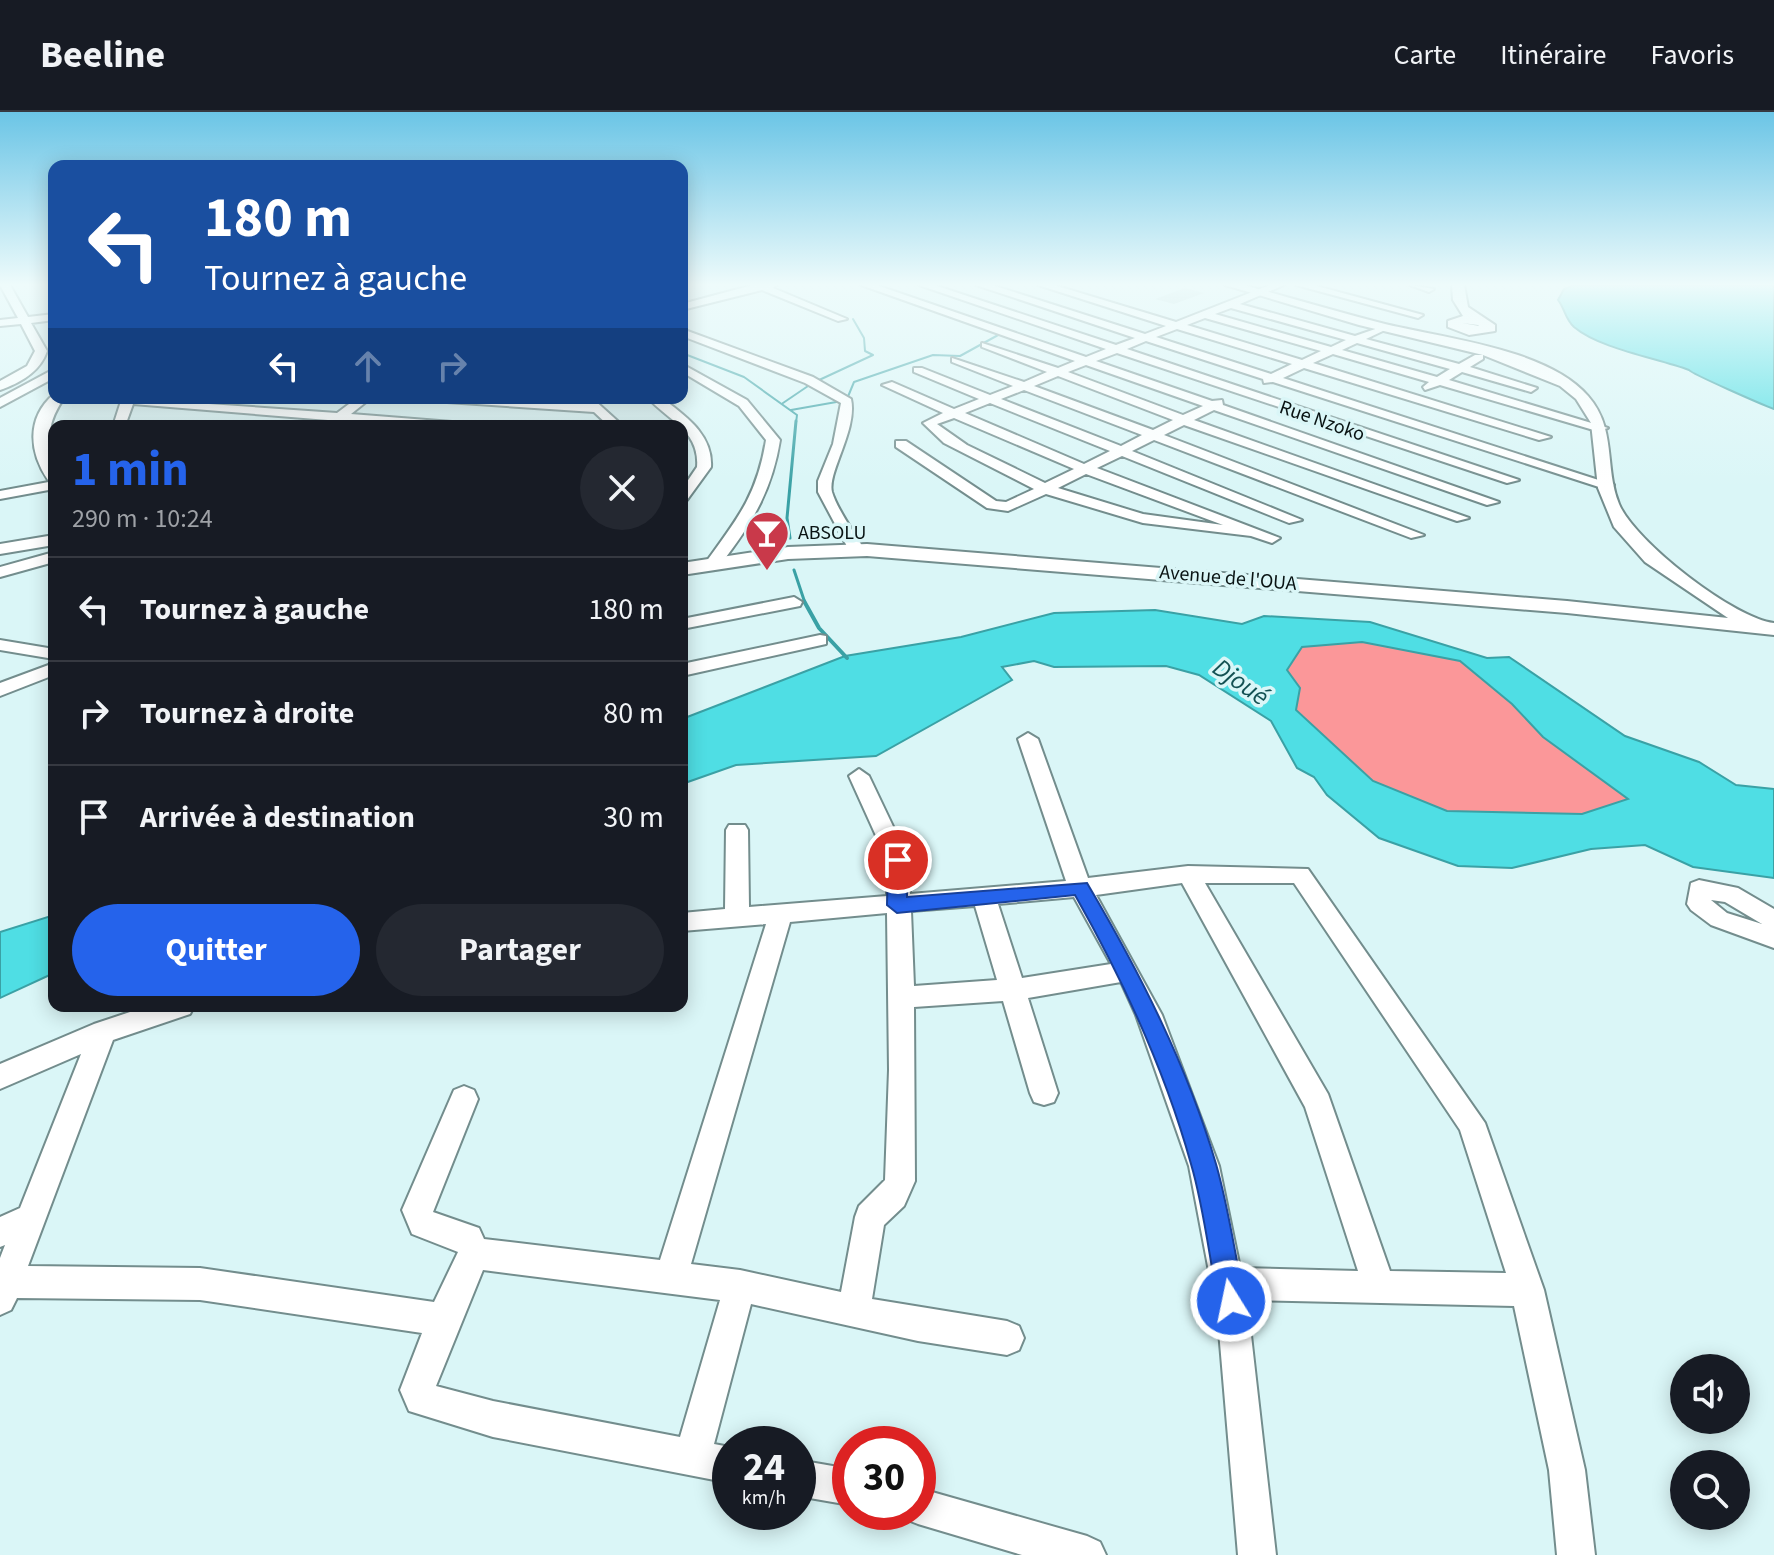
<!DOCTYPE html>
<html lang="fr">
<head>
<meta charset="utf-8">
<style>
	:root { --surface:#171b24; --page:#242831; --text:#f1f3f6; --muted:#9ea1a6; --line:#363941; --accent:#2563eb }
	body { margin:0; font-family:"Source Sans 3",sans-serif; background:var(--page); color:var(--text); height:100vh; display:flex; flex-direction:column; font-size:30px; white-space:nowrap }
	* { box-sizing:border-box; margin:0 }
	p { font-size:26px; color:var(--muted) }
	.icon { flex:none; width:44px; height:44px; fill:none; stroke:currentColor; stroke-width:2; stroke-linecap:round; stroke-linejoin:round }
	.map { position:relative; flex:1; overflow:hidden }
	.drawer { position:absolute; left:48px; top:308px; width:640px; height:592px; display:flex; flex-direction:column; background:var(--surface); border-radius:16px; box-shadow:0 4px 20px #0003 }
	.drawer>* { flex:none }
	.banner { position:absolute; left:48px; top:48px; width:640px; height:244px; border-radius:16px; box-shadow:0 4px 20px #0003; background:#1a4fa0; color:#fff; overflow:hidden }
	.tools { position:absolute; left:1670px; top:1242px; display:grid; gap:16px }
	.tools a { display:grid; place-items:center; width:80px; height:80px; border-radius:50%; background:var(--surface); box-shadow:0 4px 20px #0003; font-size:40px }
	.speed { position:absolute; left:712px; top:1314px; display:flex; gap:16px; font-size:40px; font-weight:700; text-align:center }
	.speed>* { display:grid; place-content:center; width:104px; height:104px; border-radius:50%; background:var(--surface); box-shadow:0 4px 20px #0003; line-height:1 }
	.speed small { font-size:20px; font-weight:400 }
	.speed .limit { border:12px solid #d22; background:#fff; color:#111 }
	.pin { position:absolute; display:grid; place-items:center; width:68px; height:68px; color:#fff; margin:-34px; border:4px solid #fff; border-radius:50%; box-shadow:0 2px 8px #0007 }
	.me { position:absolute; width:88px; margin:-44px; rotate:350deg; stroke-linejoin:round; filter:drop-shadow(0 0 6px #0008) }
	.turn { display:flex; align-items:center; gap:28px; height:168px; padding:0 24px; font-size:36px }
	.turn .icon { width:104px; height:104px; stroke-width:2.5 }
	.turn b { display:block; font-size:56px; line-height:68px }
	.lanes { display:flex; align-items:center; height:76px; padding:0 24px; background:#0003; justify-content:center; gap:40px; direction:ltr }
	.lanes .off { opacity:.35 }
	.round { display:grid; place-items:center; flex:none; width:84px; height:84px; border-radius:42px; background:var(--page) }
	.head { display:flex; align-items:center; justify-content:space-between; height:136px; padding:0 24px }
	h1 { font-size:48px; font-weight:700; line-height:60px; color:var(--accent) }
	.primary-button { display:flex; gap:16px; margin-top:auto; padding:16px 24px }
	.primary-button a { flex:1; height:92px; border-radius:48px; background:var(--accent); color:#fff; font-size:32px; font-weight:700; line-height:92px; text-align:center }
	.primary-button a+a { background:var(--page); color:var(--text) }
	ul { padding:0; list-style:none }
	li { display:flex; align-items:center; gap:24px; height:104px; padding:0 24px; border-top:2px solid var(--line) }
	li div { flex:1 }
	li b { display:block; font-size:30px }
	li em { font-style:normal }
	header { display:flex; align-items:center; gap:48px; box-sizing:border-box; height:112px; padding:0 40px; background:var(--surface); border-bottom:2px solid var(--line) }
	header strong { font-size:38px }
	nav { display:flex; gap:44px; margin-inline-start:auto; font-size:28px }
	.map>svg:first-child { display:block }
	.forest { fill:#fb9799 }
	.water { fill:#4fdee4; stroke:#3aa1a5; stroke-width:2; fill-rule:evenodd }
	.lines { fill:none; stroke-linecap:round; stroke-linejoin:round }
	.stream-far2 { stroke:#3aa1a5; stroke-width:2 }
	.stream-far1 { stroke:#3aa1a5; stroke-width:3 }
	.stream { stroke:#3aa1a5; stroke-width:4 }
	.building { fill:#b5d1d1 }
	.minor-casing { stroke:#738d8d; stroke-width:4 }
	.major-casing { stroke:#738d8d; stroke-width:4 }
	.minor { fill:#fff; fill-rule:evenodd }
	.major { fill:#fff; fill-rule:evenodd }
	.route { fill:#2563eb; stroke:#184099; stroke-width:2 }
	.labels { text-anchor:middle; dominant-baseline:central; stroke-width:7; stroke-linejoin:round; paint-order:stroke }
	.far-street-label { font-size:20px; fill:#091313; stroke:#daf6f7 }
	.far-poi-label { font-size:20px; fill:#091313; stroke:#daf6f7; text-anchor:start }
	.water-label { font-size:26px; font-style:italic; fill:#135153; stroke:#daf6f7 }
</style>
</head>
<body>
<header>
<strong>Beeline</strong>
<nav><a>Carte</a><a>Itinéraire</a><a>Favoris</a></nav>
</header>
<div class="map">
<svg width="1774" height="1443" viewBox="0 0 1774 1443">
	<rect width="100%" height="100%" fill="#daf6f7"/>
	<path class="forest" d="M1362,530L1460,549L1512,592L1543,625L1629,687L1582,702L1447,699L1373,669L1296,598L1287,558L1302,535Z"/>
	<path class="water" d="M1574,173H1774V297C1763,293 1692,262 1689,258C1657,246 1600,237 1574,215C1565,207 1565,197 1558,188L1564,177Z
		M1155,498L1242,512L1264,504L1370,510L1487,546L1509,545L1625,624L1699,650L1736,673L1774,677V766L1693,755L1645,733L1591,737L1512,756L1458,754L1379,726L1327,683L1314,665L1297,656L1271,609L1199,563L1166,554L1054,555L1034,549L1002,555L1012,568L876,644L736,653L682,672V607L845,544L961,525L1054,501ZM1362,530L1460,549L1512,592L1543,625L1628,687L1582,702L1447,699L1373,669L1296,598L1300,576L1287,558L1302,535Z
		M54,803V861L0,886V820Z"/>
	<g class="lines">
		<path class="stream-far2" d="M682,241L744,265L797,303L796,311
			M817,269L873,243L865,239L864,226L853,207
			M847,287L854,270L933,243L960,244L1000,222
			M783,291L811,272
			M791,298L842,289"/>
		<path class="stream-far1" d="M790,426L787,406L796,309
			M794,458L805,491"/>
		<path class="stream" d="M804,489L819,516L847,546"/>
	</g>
	<path class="building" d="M1185,176L1204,181L1174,192L1155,187Z"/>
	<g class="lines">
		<g class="minor-casing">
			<path id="minor" d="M0,173H10L28,205L54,202V208L31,211L47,239C40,260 20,271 0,278V269L27,254L35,239L21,212L0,214V208L18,206Z
				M753,173H777L773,176L847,207L838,209L762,178L682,198V192Z
				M861,173H876L1086,245L1106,237L919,173H934L1116,233L1135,226L976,173H992L1145,222L1166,214L1038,173H1054L1176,210L1270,173H1284L1240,192L1355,224L1387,213V217L1366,227L1459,252L1475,243H1483V247L1470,255L1537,276L1531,280L1462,260L1449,268L1608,316L1597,319L1440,273L1425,278L1423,275L1429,270L1333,242L1313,251L1551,325L1539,328L1304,256L1283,266L1614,373L1602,376L1273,270L1264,271L1263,267L1146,229L1127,237L1519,368L1507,371L1117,241L1096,249L1212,289L1222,288L1223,293L1499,390L1487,393L1214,298L1194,308L1469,406L1457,409L1184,313L1164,323L1424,423L1411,426L1154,328L1132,339L1302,408L1289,411L1122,344L1097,356L1280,426L1272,431L1251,424L1143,411L1046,382L1008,399L987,396L896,335V329H906L996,389L1006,390L1034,377L944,331L923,311L943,301L882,273L892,270L954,297L979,287L914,260V256H922L990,283L1013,274L952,250V246L1024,270L1047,260L982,235V231L1058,256L1075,249ZM1231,196L1346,228L1331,235L1215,202ZM1205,206L1321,239L1302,248L1187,213ZM1177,217L1292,252L1271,262L1156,225ZM1357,231L1450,257L1437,265L1342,238ZM1086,253L1203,294L1183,303L1068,260ZM1058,264L1173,308L1153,318L1034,274ZM1024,278L1142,323L1121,334L1001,287ZM990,291L1110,339L1084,352L965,301ZM954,306L1074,357L1045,371L967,333L937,312ZM1086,362L1223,413L1143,402L1058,376Z
				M1296,173H1313L1423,203L1418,206Z
				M1410,173L1434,177L1429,180Z
				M682,217L813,265L851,287C858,317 827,361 832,380C838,399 854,420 864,437L862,440H850L818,380V369L833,332L841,291L805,271L682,224Z
				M682,252L747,288L780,328C772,379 751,413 720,453L714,455L706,450C738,406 757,383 766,328L739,294L682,260Z
				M54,257V266L0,295V286Z
				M122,286L337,301L357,286H371L351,302L452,310L458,314L342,309L334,313L328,308L133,292L125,314H113Z
				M441,286L585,292V286H592L623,314H609L594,300L447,290Z
				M648,286H662C685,304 713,322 711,355L687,388L682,389V377L697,355C700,319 669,309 648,286Z
				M54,369V377L0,387V379Z
				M54,423V433L0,442V432Z
				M54,440V450L0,465V455Z
				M794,485L802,490L800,494L682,517V507Z
				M820,523L826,524V532L682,564V552Z
				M0,528L54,537V547L0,538Z
				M54,551V563L0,584V571Z
				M1028,621L1038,627L1088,766L1188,754L1308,757L1485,1011L1544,1178L1585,1358L1595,1443H1557L1549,1358L1514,1194L1247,1188L1276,1443H1238L1218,1207L1189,1054L1136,903L1121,870L1028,886L1058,981L1054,990L1044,993L1034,990L1030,981L1003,889L914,895L915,1069L904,1094L884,1113L872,1187L1007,1209L1019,1214L1024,1226L1019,1238L1007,1243L918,1229L751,1192L714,1332L730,1335V1371L493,1325L409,1299L400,1278L422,1221L200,1188L17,1186L11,1198L0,1203V1146L5,1133L0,1135V1105L20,1096L81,942L0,977V952L94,912L148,894H194L190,902L113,928L28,1154L200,1156L434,1190L458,1140L412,1122L402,1098L454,978L464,974L474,978L478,987L433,1100L479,1116L484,1127L660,1148L766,812L682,819V801L725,797L726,718L729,713H745L748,718L749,795L887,784V748L849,664L859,657L869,664L909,748L910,782L1066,769L1018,627ZM1182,771L1305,995L1358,1159L1240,1156L1219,1054L1162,903L1096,783ZM1205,771H1294L1460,1018L1506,1161L1390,1159L1328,982ZM1074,785L1111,852L1022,866L998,792ZM975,794L997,868L914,874L911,799ZM887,801L889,958L885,1068L859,1094L855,1105L841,1180L740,1158L691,1152L790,810ZM483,1158L720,1188L680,1325L493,1289L436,1274Z
				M1699,768L1738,776L1774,797V836L1711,813L1691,798L1687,792L1691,771ZM1711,788L1725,790L1762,812L1727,801Z
				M798,1348L850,1357V1393L798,1384Z
				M918,1376L1087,1424L1100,1430L1106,1443H1022L918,1412L905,1407L902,1400H918Z"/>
		</g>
		<g class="major-casing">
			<path id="major" d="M1225,173H1244C1291,186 1338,200 1385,212C1443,226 1548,237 1588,284C1617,317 1604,355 1619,392C1635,430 1735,507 1774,511V523L1567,501L867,444L788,447L682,463V451L788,435L867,432L1567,489L1728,506L1645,450L1614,415L1598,376L1591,311L1576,287L1560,274L1483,243L1359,213Z
				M1452,173H1464L1468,195L1495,213V219L1469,223L1448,215V209L1463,204L1453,188ZM1462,211L1478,213L1479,214Z
				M54,282V286H64C40,321 54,332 54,369L48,368C29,340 26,306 54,282Z"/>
		</g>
		<use href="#minor" class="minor"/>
		<use href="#major" class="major"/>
	</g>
	<linearGradient id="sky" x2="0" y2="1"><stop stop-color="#6bc5e6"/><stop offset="0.46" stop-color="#eefbfb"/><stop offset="1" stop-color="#eefbfb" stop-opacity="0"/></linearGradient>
	<rect width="1774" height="375" fill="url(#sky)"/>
	<path class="route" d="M898,741L907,748V785L1087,771C1139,859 1187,953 1216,1052C1229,1097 1235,1144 1245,1189L1241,1199L1231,1203L1222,1199L1218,1189C1209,1144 1204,1096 1191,1052C1165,958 1123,868 1075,783L897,801L887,793L888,748Z"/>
	<defs>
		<g id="bar-pin" transform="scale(2.3)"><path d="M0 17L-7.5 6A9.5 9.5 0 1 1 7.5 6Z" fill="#c9394a" stroke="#daf6f7"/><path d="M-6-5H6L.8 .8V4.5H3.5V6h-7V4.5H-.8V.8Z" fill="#fff"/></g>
	</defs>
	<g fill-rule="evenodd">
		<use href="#bar-pin" x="767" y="421"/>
	</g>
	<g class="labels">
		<g class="far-street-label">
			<text transform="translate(1322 309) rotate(19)">Rue Nzoko</text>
			<text transform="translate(1228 466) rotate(5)">Avenue de l'OUA</text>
		</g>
		<g class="far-poi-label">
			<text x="798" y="421">ABSOLU</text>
		</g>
		<g class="water-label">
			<text transform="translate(1241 570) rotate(35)">Djoué</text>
		</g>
	</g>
</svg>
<div class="tools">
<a><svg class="icon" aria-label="sound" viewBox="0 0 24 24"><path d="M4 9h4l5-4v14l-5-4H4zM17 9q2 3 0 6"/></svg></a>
<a><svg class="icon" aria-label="search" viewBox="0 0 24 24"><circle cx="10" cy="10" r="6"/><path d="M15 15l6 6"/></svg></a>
</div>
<div class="speed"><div>24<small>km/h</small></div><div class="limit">30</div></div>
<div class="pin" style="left:898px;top:748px;background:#d93025"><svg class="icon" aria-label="arrive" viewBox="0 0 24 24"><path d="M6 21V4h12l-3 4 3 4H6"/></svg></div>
<svg class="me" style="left:1231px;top:1189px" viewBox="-20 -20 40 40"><circle r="17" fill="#2563eb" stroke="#fff" stroke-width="3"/><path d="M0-11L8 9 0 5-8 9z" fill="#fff"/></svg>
<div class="banner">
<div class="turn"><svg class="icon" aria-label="left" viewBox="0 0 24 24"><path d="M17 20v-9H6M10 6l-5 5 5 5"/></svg><div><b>180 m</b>Tournez à gauche</div></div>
<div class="lanes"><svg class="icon" aria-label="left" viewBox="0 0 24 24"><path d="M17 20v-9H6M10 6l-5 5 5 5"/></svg><svg class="icon off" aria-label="ahead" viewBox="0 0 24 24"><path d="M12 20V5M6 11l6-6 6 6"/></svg><svg class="icon off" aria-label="right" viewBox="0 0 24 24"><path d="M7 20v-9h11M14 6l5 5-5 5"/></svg></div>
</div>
<section class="drawer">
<div class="head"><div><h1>1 min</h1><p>290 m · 10:24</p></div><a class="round"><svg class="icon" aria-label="close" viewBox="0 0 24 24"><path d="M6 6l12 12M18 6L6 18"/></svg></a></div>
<ul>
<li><svg class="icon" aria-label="left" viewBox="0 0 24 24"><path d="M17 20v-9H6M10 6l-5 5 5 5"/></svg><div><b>Tournez à gauche</b></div><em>180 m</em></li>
<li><svg class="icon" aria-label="right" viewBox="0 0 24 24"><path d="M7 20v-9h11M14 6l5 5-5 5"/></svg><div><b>Tournez à droite</b></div><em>80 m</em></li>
<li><svg class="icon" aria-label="arrive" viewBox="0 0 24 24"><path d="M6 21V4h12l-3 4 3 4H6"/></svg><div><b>Arrivée à destination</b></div><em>30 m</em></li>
</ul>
<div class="primary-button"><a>Quitter</a><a>Partager</a></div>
</section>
</div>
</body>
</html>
